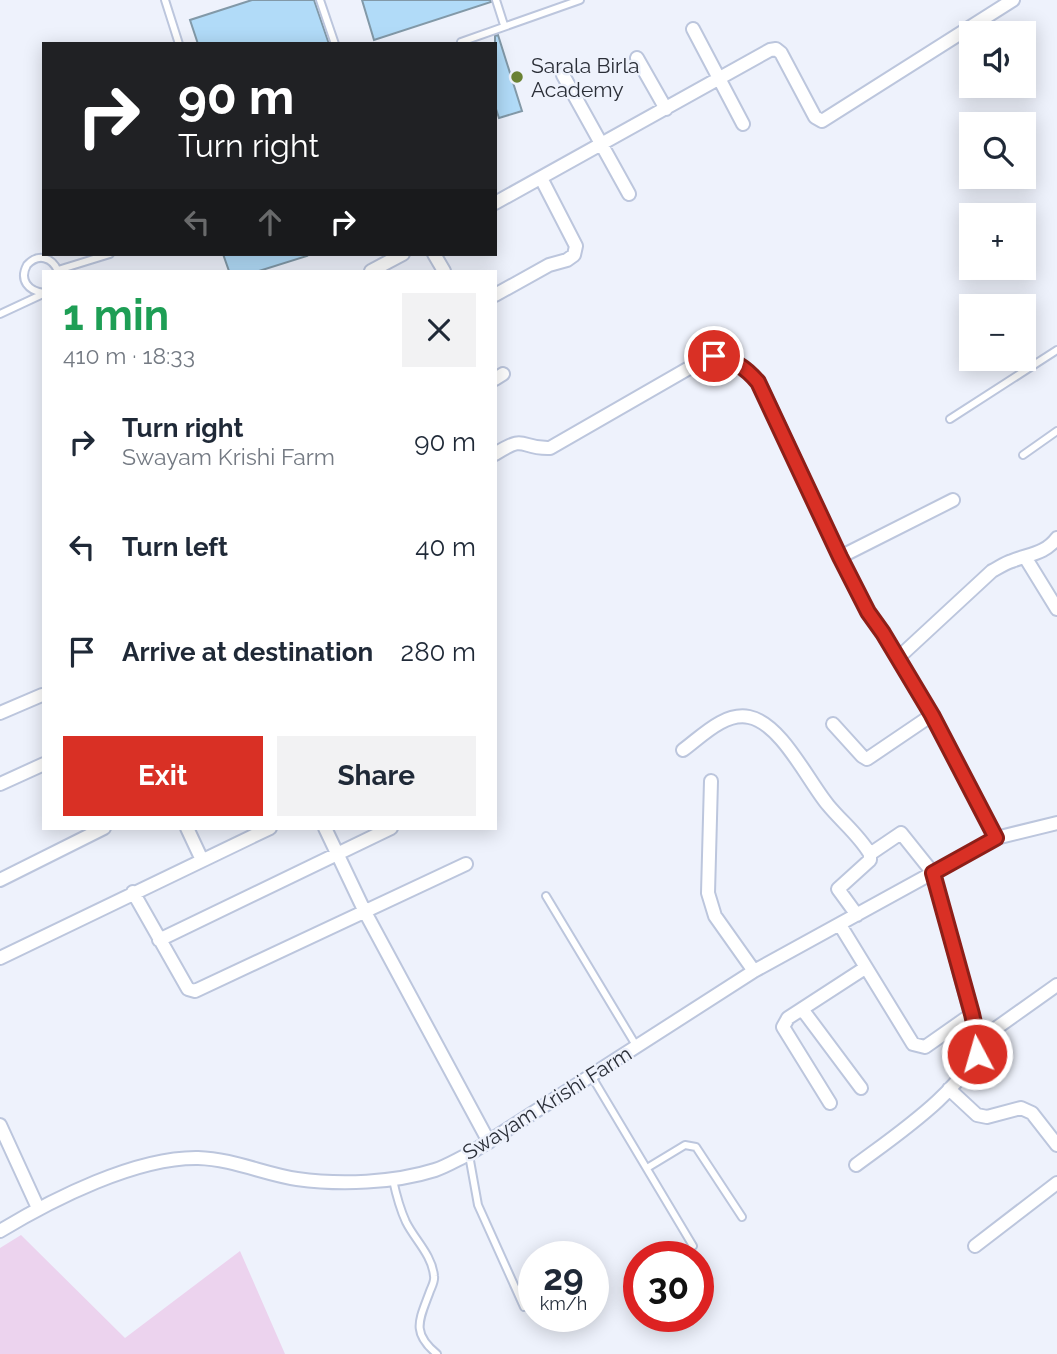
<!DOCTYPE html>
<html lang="en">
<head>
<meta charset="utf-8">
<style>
	:root { --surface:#fff; --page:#f2f2f3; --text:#1f2937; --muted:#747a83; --accent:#d93025 }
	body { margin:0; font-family:Raleway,sans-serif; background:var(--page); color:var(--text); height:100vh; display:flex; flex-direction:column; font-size:26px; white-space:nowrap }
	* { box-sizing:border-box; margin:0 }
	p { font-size:23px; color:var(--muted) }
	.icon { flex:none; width:38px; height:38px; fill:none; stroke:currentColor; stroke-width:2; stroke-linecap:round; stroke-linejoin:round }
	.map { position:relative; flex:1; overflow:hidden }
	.details { position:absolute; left:42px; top:270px; width:455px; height:560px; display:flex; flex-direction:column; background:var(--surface); border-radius:0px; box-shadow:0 4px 18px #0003 }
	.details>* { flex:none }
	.hud { position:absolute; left:42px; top:42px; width:455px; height:214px; border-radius:0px; box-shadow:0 4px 18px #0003; background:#202124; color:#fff; overflow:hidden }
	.fabs { position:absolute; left:959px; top:21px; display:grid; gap:14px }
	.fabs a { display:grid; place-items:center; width:77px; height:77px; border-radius:0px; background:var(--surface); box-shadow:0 4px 18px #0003; font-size:35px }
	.speed { position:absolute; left:518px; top:1241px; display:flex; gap:14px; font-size:35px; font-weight:700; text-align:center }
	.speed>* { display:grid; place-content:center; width:91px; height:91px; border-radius:50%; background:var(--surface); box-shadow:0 4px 18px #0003; line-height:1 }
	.speed small { font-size:18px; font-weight:400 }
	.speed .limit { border:10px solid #d22; background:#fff; color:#111 }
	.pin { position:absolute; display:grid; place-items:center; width:60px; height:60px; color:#fff; margin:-30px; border:4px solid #fff; border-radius:50%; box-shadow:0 2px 7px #0007 }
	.me { position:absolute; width:77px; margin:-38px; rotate:354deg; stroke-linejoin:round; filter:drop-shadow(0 0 5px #0008) }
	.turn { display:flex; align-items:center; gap:24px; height:147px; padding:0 21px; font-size:32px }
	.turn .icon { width:91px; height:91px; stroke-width:2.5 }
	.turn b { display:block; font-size:49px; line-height:60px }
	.lanes { display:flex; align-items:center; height:66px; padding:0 21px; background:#0003; justify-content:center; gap:35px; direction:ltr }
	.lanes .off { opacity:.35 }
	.round { display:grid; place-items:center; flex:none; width:74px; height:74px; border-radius:0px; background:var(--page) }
	.summary { display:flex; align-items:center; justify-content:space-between; height:119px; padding:0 21px }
	h1 { font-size:42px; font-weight:700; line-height:52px; color:#1e9e55 }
	.action { display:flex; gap:14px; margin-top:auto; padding:14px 21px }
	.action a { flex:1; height:80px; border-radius:0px; background:var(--accent); color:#fff; font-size:28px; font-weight:700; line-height:80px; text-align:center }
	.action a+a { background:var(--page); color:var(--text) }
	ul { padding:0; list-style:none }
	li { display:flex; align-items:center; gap:21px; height:105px; padding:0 21px }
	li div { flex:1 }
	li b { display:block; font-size:26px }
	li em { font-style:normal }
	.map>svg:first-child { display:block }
	.green { fill:#ecd3ee }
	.building { fill:#b1dbf8; stroke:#8299a8; stroke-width:2 }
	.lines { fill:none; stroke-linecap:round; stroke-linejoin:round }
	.service-casing { stroke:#bcc6dd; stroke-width:10 }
	.minor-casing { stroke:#bcc6dd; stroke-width:16 }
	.service { stroke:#fff; stroke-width:6 }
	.minor { stroke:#fff; stroke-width:12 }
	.route-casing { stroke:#8d1f18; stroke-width:18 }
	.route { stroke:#d93025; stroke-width:12 }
	.poi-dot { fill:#6a8234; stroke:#eef2fc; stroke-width:2.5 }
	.labels { text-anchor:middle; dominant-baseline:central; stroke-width:5; stroke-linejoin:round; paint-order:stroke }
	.poi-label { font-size:21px; fill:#2b2f38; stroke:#eef2fc; text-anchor:start }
	.street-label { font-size:21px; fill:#2b2f38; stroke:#eef2fc }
</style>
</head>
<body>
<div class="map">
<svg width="1057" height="1354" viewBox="0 0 1057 1354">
	<rect width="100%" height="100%" fill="#eef2fc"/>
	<path class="green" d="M21,1235L125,1338L240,1251L285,1354H0V1248Z"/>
	<path class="building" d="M252,0H314L329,44H198L190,20Z
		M362,0H490L491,2L374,40Z
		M498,35L522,111L499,118L495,106V36Z
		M223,254H306L307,256L259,271H229Z"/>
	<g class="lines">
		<g class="service-casing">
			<path id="service" d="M165,0L179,44
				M320,0L335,44
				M496,0L504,25
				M462,44L461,42L580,0
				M58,270L110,254
				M44,293C28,291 19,280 27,265C38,253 52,257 58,271
				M0,314L43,294
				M950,419L1057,350
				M1023,455L1057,431
				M546,896L637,1047
				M592,1077L693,1246
				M469,1155L478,1205L524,1307
				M647,1168L685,1145L696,1147L742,1217
				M393,1180C396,1194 400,1209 406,1222C415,1240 432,1255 434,1276C435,1281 432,1286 430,1291C420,1319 410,1332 437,1354"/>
		</g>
		<g class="minor-casing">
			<path id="minor" d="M693,29L743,124
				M637,58L666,109
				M563,75L629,194
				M495,203L770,50L776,49L781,53L815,117L822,121L1013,0
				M434,254L444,271
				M371,271L403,254
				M495,295L549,265L567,260L574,255L576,246L541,178
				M495,379L503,374
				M495,454C528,433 518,449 550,448L703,360C727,352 743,365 759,382L840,557L868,612L883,633L932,715L996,838
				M840,557L953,500
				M1025,557L1057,609
				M898,658L992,571C998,568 1005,563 1012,561C1029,554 1045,554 1057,538
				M0,713L42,695
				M833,724L862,756L867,759L932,715
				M683,750C701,737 724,712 749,717C781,723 808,781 828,805C841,821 859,835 870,854V860L838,889L857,915
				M711,781L708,893L715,916L754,971
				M0,784L44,764
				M187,828L202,860
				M325,828L365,912L489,1142
				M0,880L104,828
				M133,892L188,989L195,991L466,864
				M840,925L913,1044L925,1047L972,1014
				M159,940L391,828
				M0,958L270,828
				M802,1009L861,1088
				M978,1041L1057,985
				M949,1089L977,1115L987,1117L1021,1108L1032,1113L1057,1145
				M830,1103L783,1027L788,1018L865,968
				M0,1125L38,1208
				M856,1165C889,1140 974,1084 978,1041L933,873L901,833L870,854
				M0,1231C53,1199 136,1157 198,1158C233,1159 264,1174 297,1179C340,1185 394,1183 435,1170C447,1166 458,1159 469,1154L754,971L996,838L1057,823
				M975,1246L1057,1183"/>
		</g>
		<use href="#service" class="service"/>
		<use href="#minor" class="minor"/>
	</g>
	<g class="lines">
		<g class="route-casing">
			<path id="route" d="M714,356C734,360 745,367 758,382L840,557L868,612L883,633L932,715L996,838L933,873L972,1014L978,1041L977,1054"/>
		</g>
		<use href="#route" class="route"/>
	</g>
	<circle class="poi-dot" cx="517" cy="77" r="7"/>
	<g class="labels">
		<g class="poi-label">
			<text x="531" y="65">Sarala Birla<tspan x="531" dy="24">Academy</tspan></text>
		</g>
		<g class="street-label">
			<text transform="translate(547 1103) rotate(-32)">Swayam Krishi Farm</text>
		</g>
	</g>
</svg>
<div class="fabs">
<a><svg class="icon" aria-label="sound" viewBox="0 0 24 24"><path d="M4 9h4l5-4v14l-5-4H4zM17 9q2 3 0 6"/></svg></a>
<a><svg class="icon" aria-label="search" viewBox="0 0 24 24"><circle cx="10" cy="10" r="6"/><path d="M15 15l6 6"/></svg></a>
<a>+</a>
<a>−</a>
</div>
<div class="speed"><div>29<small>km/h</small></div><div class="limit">30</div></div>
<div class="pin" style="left:714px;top:356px;background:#d93025"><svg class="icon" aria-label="arrive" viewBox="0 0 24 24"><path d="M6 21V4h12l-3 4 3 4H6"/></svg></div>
<svg class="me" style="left:977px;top:1054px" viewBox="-20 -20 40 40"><circle r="17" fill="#d93025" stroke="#fff" stroke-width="3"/><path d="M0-11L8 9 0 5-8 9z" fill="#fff"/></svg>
<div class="hud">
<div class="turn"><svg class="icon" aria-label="right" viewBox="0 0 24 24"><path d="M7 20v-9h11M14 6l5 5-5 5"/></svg><div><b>90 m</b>Turn right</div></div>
<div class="lanes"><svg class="icon off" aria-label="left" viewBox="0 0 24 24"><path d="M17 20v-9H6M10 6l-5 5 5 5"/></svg><svg class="icon off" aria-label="ahead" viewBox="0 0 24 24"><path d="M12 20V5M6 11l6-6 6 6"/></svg><svg class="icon" aria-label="right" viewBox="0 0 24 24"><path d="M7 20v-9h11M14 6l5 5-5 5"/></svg></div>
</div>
<section class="details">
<div class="summary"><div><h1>1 min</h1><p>410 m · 18:33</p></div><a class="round"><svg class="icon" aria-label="close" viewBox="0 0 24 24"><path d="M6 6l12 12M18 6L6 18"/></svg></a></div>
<ul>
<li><svg class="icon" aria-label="right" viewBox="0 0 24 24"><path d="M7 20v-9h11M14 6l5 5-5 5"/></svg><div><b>Turn right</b><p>Swayam Krishi Farm</p></div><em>90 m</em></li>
<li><svg class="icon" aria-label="left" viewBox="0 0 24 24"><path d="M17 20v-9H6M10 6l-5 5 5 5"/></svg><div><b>Turn left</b></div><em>40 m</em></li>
<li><svg class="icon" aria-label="arrive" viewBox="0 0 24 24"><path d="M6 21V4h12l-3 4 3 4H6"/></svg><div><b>Arrive at destination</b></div><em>280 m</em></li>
</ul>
<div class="action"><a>Exit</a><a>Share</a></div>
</section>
</div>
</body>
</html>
